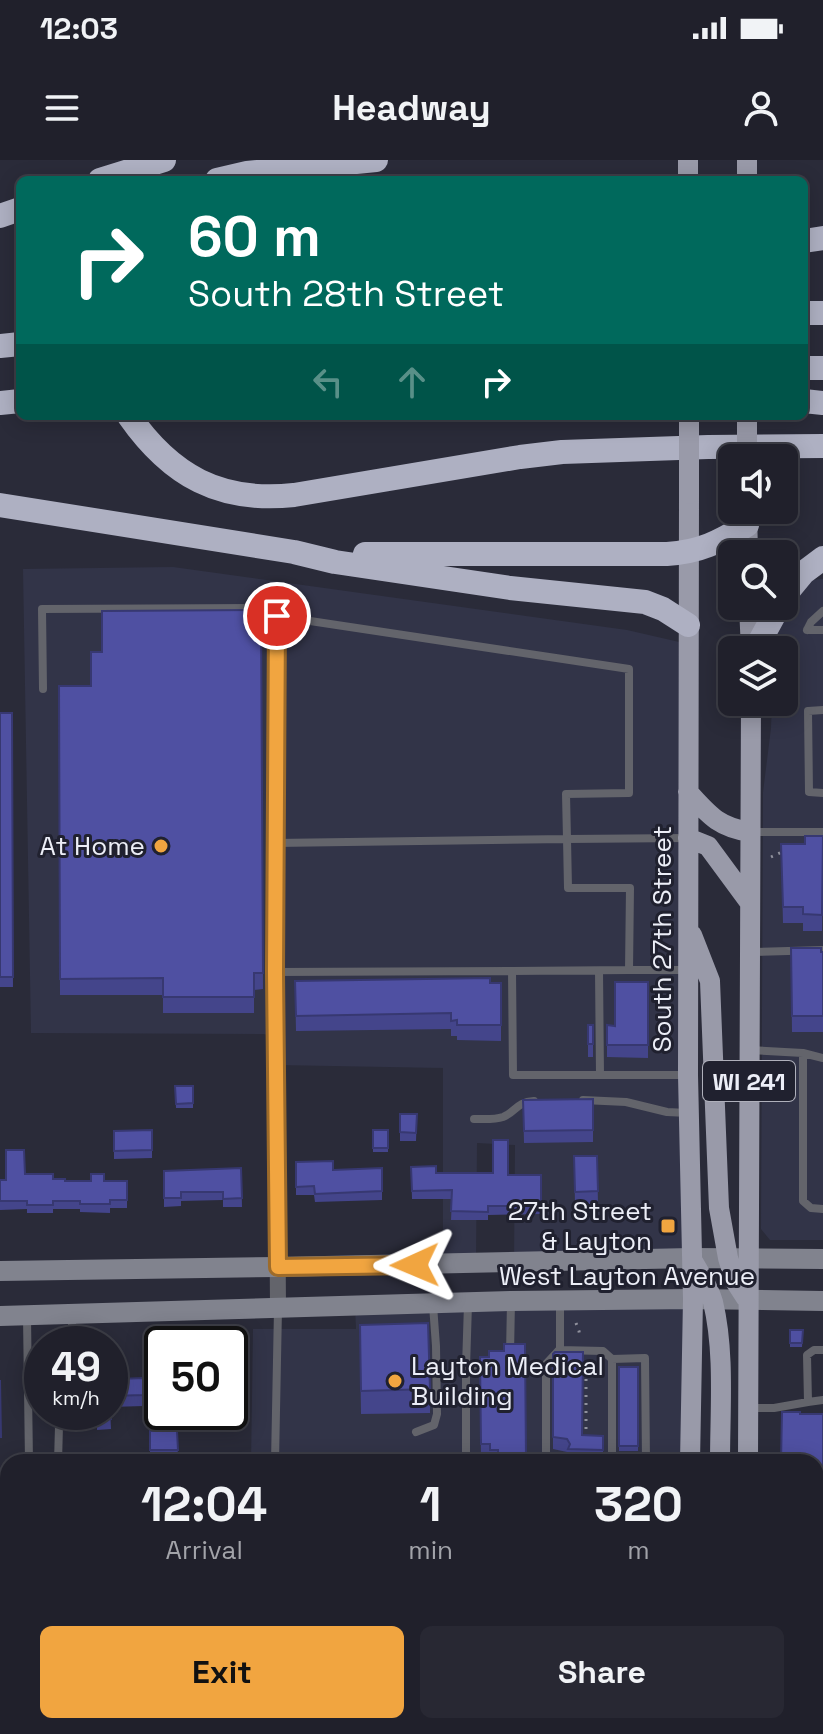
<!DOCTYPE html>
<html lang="en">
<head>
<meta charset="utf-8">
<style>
	:root { --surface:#20202b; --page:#282833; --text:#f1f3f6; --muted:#a2a3a9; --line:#3d3e47; --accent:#f1a540 }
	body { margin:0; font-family:"Space Grotesk",sans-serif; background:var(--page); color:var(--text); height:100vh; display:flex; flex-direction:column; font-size:30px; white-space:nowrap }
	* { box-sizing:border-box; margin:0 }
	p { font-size:26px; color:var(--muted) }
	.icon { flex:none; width:44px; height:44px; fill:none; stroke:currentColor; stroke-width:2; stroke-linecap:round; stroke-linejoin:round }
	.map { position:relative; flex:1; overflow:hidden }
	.sheet { position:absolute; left:0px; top:1294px; width:824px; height:280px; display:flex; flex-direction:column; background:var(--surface); border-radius:24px 24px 0 0; box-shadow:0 4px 20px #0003,0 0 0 2px var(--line) }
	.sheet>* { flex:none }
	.guide { position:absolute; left:16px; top:16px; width:792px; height:244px; border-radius:12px; box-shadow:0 4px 20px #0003,0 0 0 2px var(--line); background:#00695c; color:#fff; overflow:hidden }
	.controls { position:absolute; left:718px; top:284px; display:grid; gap:16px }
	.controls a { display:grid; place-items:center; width:80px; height:80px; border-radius:12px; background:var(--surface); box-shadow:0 4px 20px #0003,0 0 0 2px var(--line); font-size:40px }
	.speed { position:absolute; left:24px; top:1166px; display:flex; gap:16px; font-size:40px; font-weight:700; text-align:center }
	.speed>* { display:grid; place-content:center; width:104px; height:104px; border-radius:50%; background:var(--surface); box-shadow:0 4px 20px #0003,0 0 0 2px var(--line); line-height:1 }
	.speed small { font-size:20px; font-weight:400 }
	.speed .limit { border:4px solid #111; border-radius:12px; background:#fff; color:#111 }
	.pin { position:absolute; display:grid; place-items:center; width:68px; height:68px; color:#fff; margin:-34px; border:4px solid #fff; border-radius:50%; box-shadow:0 2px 8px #0007 }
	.me { position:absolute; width:88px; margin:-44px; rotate:269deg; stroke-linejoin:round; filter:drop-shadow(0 0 6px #0008) }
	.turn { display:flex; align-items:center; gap:28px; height:168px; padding:0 40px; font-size:36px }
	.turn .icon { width:104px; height:104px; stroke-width:2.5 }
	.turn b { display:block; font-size:56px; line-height:68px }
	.lanes { display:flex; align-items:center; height:76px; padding:0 40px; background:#0003; justify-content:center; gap:40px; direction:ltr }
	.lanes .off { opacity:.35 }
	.eta { display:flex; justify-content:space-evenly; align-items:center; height:136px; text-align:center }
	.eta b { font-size:48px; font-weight:700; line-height:56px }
	.action { display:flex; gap:16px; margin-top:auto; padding:16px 40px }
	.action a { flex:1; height:92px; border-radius:12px; background:var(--accent); color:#111; font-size:32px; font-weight:700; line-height:92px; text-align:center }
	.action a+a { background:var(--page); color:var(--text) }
	.status { display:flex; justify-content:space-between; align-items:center; height:56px; padding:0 40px; background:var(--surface); direction:ltr }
	.status svg { height:22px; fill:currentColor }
	header { display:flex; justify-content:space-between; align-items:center; height:104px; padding:0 40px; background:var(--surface); font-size:36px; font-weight:700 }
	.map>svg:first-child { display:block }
	.built { fill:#323448 }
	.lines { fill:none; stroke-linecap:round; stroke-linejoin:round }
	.path { stroke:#90919d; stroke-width:3; stroke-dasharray:2 6; stroke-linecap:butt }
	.lane { stroke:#63646b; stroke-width:8 }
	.street { stroke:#63646b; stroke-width:16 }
	.secondary { stroke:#81838e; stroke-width:20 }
	.primary { stroke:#999aa9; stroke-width:20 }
	.highway { stroke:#aeb0c2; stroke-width:24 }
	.primary-bridge { stroke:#999aa9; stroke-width:20 }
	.wall { fill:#44458b }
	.building { fill:#4f50a2; stroke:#373871; stroke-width:2 }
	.route-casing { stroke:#9d6b2a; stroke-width:20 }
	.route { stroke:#f1a540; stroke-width:14 }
	.poi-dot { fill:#f1a540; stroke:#20212f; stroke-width:3 }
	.labels { text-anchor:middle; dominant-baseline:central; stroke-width:6; stroke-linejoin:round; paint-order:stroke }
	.shield { fill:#20212f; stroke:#afb0bb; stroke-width:2 }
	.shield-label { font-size:24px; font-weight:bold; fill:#eceef7 }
	.poi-label { font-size:26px; fill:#eceef7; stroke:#20212f; text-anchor:end }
	.street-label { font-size:26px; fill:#eceef7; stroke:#20212f }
</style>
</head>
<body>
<div class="status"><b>12:03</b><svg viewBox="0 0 49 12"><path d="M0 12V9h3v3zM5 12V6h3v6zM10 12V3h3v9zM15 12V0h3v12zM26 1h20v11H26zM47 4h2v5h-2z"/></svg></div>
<header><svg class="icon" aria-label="menu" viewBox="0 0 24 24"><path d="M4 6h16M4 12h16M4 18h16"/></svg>Headway<svg class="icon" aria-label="person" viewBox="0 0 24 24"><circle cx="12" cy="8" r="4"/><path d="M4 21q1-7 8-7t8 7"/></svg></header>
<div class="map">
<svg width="823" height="1574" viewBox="0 0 823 1574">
	<rect width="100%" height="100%" fill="#2a2b39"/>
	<path class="built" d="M173,407L627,470L688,484L691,1098L514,1101L515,985L477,983L476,1103L443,1104V908L277,905L276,876L263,874L31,873L23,409Z
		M823,419V1080H770L761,1069L763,632L771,568L772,542H784V490H773V472L795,432L810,420Z
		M693,1139L690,1302H251L253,1169H356L355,1146Z
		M0,1402H8V1566H688V1574H0Z"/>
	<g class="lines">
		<path class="path" d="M771,697L782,692
			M576,1163L579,1171L580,1178
			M586,1277V1204"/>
		<path class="lane" d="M807,470L811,462L823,451
			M807,470H823
			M43,529L42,449L254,448L277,456
			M823,550L808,551L809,632L823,633
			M751,672H823
			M275,683L567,679L568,728H630L629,810L512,811
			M751,792L823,790
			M629,810H688
			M599,811L600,915
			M275,812L276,858
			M750,890L803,893L823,898
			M803,893V1041L811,1048L823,1049
			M688,915H513L512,811L275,812L277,456L629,509V633L566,634L567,679L688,678
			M583,940L626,942L667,952L688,953
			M474,959C484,959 494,960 503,957C516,952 516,942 534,941
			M560,1143V1190L603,1191L612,1199V1296L616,1302
			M468,1144L466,1207L489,1203
			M72,1155V1184
			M27,1157L29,1302
			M559,1190L546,1204V1296L563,1297
			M510,1194L511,1141
			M612,1199L645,1198L646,1302
			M466,1207V1302
			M808,1242L823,1240
			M749,1248H774L808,1242L807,1195L814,1190H823
			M416,1272L434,1265L437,1254L436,1186L433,1145
			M58,1302L59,1266L72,1252
			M275,1302L278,1149
			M0,1363H8
			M816,1387H823
			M816,1405H823
			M0,1431H8
			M816,1475L823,1474
			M201,1566V1574
			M525,1566L526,1574
			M557,1567L595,1566
			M625,1574L629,1566"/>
		<path class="street" d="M276,858L278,1148"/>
		<path class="secondary" d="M0,1111L278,1107L691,1098L823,1099
			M0,1156L511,1141L693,1139L823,1141"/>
		<path class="primary" d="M688,0V20
			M747,0V20
			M689,334L688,915L693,1139L690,1302
			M747,350L748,394
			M749,446L751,490
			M688,632C709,655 718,667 750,672
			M688,678L708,686L750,743
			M692,775L710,821L719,1048L728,1098L735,1121L746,1138
			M694,1103C701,1115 709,1128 713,1142C725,1192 720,1250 720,1302
			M748,1302L751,542
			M688,1566V1574
			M747,1566V1574"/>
		<path class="highway" d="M100,20L164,0
			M217,20L247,13L376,0
			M0,56L20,49
			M804,81L823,78
			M804,153H823
			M0,186L20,184
			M804,208H823
			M804,241L823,243
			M0,243L20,241
			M129,256C171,316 220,343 294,335L520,297L562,292L708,287L823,286
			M0,345L294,392L335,402L510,428L645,442L663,449L688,465
			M365,394H667C700,392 719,382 747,365
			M784,436L803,413L823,398
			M755,490L779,446"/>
		<path class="primary-bridge" d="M747,256V298
			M689,334V256"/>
	</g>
	<path class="wall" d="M261,450L263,829L254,830V853H163V835H60L59,526H91Z
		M0,553H12L13,827H0Z
		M823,676L822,771H803V763H783L781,684H805Z
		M791,788L823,792V872H792Z
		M295,821L501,823V881L457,880V876H451V869L296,871Z
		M648,822V898L607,897V865L615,866Z
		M588,865H593V897H588Z
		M175,926H193V948H176Z
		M593,939V982L524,983L523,940Z
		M400,954H417L416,981H400Z
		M152,970V998L114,999V991Z
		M373,970H388V992H373Z
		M574,996H597L598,1044H575Z
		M296,1002L333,1010L382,1008V1040L315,1042L314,1035H296Z
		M411,1007L436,1013L541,1015V1054L488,1055V1060H451L452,1039H412Z
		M241,1008L242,1047H223V1040L181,1041V1046L164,1047V1011Z
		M25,1014L65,1021H127V1048H110V1053L80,1052V1049H53V1053H27V1049L0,1050V1020H6Z
		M790,1170H803L802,1187H790Z
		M525,1184L526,1302H481L480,1197H489Z
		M360,1188L430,1229V1253L361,1254Z
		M553,1194L582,1275L603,1276V1302H568L567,1292L553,1289Z
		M230,1202L239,1203V1228H230Z
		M152,1205H162V1237H152Z
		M619,1207H638V1291H619Z
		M110,1208L118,1219L144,1218V1246L110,1247L111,1269L97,1270V1252Z
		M800,1254H823V1368H816V1302Z
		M150,1271H177L178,1299H150Z
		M816,1424H823V1450H816Z
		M0,1504H8V1546H0Z"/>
	<path class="building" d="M261,450L263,813H254V837H163V818L60,819L59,526H91V492H102V451Z
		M0,553H12L13,817H0Z
		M805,676H823L822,755L803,754V747H783L781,684H805Z
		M791,788H821V792H823V856H792Z
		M490,818V823H501V865H457V860L451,861V853L296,856L295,821Z
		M615,822H648V885H607V865L615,866Z
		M588,865H593V884H588Z
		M175,926H193V943L176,944Z
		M593,939V970L524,971L523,940Z
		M400,954H417L416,973L400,972Z
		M152,970V990L114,991V971Z
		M373,970H388V988H373Z
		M493,980H508V1015H541V1046H488V1052L451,1051L452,1030L412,1031L411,1007L436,1006V1013H493Z
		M6,990H24L25,1014H53V1019H65V1021H91V1014H104V1021H127V1040H110V1044H80V1041H53V1045H27V1041H0V1020H6Z
		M574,996H597L598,1031L575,1032Z
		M333,1001V1010L382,1008V1031L315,1034L314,1026L296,1027V1002Z
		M241,1008L242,1038L223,1039V1032H181V1038H164V1011Z
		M428,1163L430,1229L361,1231L360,1165Z
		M790,1170H803L802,1183H790Z
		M504,1184H525L526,1299H504V1294H498V1290H490V1284H481L480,1197H489V1191H504Z
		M40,1189H42V1238H41Z
		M555,1192H583L582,1275L603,1276V1290L568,1289L570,1284L567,1279L553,1277V1194Z
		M230,1202L239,1203V1219H230Z
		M152,1205H162V1228L152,1229Z
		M619,1207H638V1286H619Z
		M110,1208H118V1219L144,1218V1235L110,1236L111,1259H97V1252H110Z
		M0,1220L1,1277H0Z
		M782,1252H800V1254H823V1352H816V1302H781Z
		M150,1271H177L178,1290H150Z
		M816,1424H823V1441H816Z
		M816,1492H823V1574H804V1566H816Z
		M0,1504H8V1530H0Z
		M12,1566H187L188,1574H13Z"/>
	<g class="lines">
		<g class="route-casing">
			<path id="route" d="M277,456L275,812L278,1107L415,1105"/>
		</g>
		<use href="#route" class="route"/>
	</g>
	<g class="poi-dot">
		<circle cx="161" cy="686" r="8"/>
		<rect x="660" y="1058" width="16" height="16" rx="4"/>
		<circle cx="395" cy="1221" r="8"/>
	</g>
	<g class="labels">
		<rect class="shield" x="703" y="901" width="92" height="40" rx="6"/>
		<g class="shield-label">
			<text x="749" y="921">WI 241</text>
		</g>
		<g class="poi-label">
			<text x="145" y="686">At Home</text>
			<text x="652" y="1051">27th Street<tspan x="652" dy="30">&amp; Layton</tspan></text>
			<text x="411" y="1206" text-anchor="start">Layton Medical<tspan x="411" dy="30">Building</tspan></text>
		</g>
		<g class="street-label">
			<text transform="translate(662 779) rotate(-90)">South 27th Street</text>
			<text x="627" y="1116">West Layton Avenue</text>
		</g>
	</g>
</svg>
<div class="controls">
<a><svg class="icon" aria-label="sound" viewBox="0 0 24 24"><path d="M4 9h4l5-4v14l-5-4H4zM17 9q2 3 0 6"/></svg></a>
<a><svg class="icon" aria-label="search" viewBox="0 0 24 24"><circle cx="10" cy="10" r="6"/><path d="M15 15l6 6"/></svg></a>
<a><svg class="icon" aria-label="layers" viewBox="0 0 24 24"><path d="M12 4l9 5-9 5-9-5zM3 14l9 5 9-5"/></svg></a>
</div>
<div class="speed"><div>49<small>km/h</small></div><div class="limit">50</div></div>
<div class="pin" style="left:277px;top:456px;background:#d93025"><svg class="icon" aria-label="arrive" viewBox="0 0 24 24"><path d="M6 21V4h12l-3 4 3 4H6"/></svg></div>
<svg class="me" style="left:415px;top:1105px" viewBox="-20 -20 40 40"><path d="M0-17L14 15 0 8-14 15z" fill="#f1a540" stroke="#fff" stroke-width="4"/></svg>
<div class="guide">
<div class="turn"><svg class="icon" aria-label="right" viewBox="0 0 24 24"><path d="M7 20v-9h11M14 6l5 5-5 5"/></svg><div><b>60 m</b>South 28th Street</div></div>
<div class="lanes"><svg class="icon off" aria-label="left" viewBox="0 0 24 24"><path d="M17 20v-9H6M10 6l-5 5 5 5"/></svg><svg class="icon off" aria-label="ahead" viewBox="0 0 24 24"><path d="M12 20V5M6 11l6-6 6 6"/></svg><svg class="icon" aria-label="right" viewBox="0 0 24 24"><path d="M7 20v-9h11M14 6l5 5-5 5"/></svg></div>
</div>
<section class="sheet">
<div class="eta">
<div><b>12:04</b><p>Arrival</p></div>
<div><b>1</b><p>min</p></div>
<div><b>320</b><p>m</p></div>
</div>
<div class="action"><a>Exit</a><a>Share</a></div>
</section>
</div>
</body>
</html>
